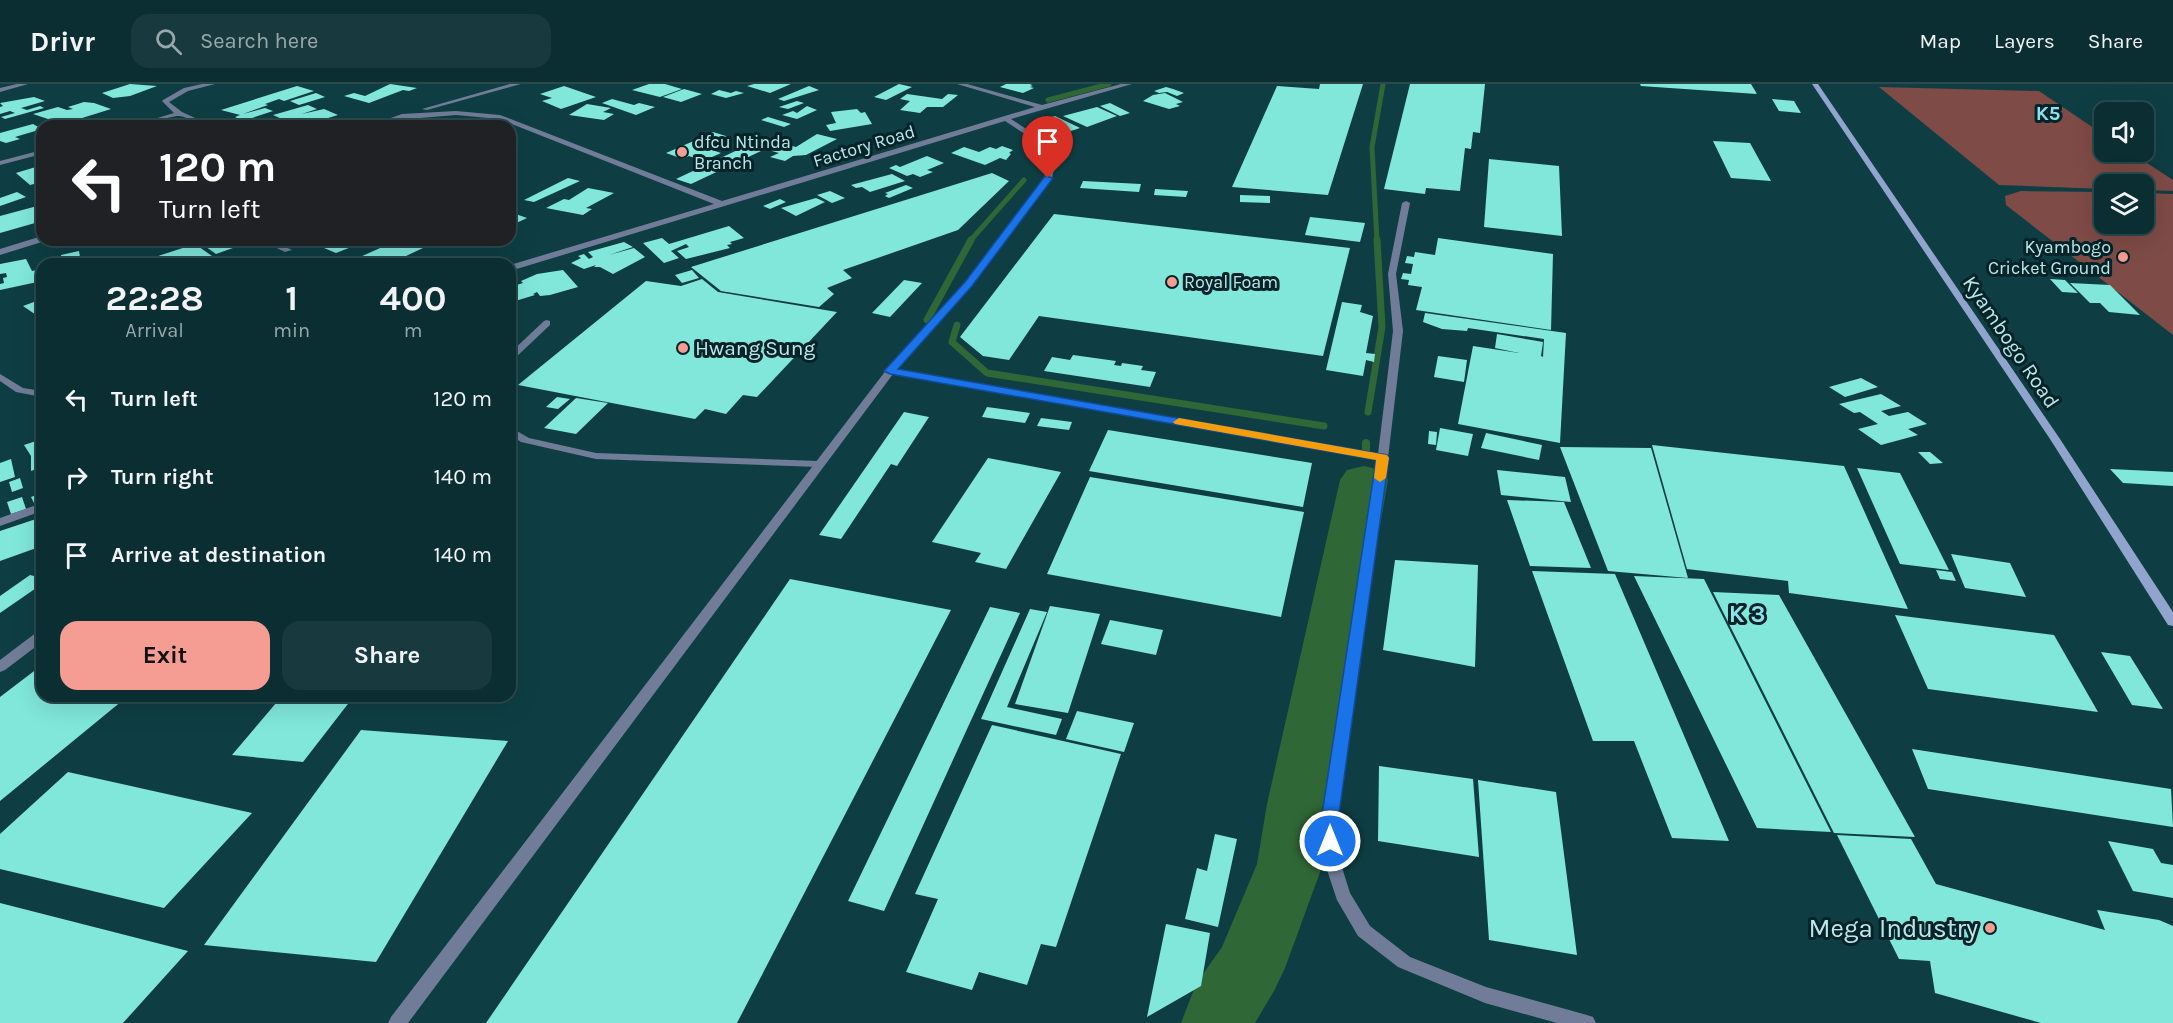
<!DOCTYPE html>
<html lang="en">
<head>
<meta charset="utf-8">
<style>
	:root { --surface:#0a2e32; --page:#183a3e; --text:#f1f3f6; --muted:#99a8ac; --line:#2a4a4d; --accent:#f59c93 }
	body { margin:0; font-family:Karla,sans-serif; background:var(--page); color:var(--text); height:100vh; display:flex; flex-direction:column; font-size:22px; white-space:nowrap }
	* { box-sizing:border-box; margin:0 }
	p { font-size:20px; color:var(--muted) }
	.icon { flex:none; width:33px; height:33px; fill:none; stroke:currentColor; stroke-width:2; stroke-linecap:round; stroke-linejoin:round }
	.map { position:relative; flex:1; overflow:hidden }
	.drawer { position:absolute; left:36px; top:174px; width:480px; height:444px; display:flex; flex-direction:column; background:var(--surface); border-radius:18px; box-shadow:0 6px 24px #0002,0 0 0 2px var(--line) }
	.drawer>* { flex:none }
	.guide { position:absolute; left:36px; top:36px; width:480px; height:126px; border-radius:18px; box-shadow:0 6px 24px #0002,0 0 0 2px var(--line); background:#202124; color:#fff; overflow:hidden }
	.buttons { position:absolute; left:2094px; top:18px; display:grid; gap:12px }
	.buttons a { display:grid; place-items:center; width:60px; height:60px; border-radius:12px; background:var(--surface); box-shadow:0 6px 24px #0002,0 0 0 2px var(--line); font-size:30px }
	.pin { position:absolute; display:grid; place-items:center; width:51px; height:51px; color:#fff; margin:-62px -26px; border-radius:50% 50% 50% 0; rotate:-45deg; box-shadow:0 0 6px #0007 }
	.pin .icon { rotate:45deg }
	.me { position:absolute; width:66px; margin:-33px; rotate:0deg; stroke-linejoin:round; filter:drop-shadow(0 0 4px #0008) }
	.turn { display:flex; align-items:center; gap:21px; height:126px; padding:0 24px; font-size:27px }
	.turn .icon { width:78px; height:78px; stroke-width:2.5 }
	.turn b { display:block; font-size:42px; line-height:51px }
	.eta { display:flex; justify-content:space-evenly; align-items:center; height:102px; text-align:center }
	.eta b { font-size:36px; font-weight:700; line-height:42px }
	.cta { display:flex; gap:12px; margin-top:auto; padding:12px 24px }
	.cta a { flex:1; height:69px; border-radius:18px; background:var(--accent); color:#111; font-size:24px; font-weight:700; line-height:69px; text-align:center }
	.cta a+a { background:var(--page); color:var(--text) }
	ul { padding:0; list-style:none }
	li { display:flex; align-items:center; gap:18px; height:78px; padding:0 24px }
	li div { flex:1 }
	li b { display:block; font-size:22px }
	li em { font-style:normal }
	header { display:flex; align-items:center; gap:36px; box-sizing:border-box; height:84px; padding:0 30px; background:var(--surface); border-bottom:2px solid var(--line) }
	header strong { font-size:28px }
	nav { display:flex; gap:33px; margin-inline-start:auto; font-size:21px }
	.search { width:420px; height:54px; background:var(--page); display:flex; align-items:center; gap:15px; box-sizing:border-box; padding:0 21px; border-radius:18px; color:var(--muted); font-size:22px }
	.map>svg:first-child { display:block }
	.green { fill:#7e4b46 }
	.lines { fill:none; stroke-linecap:round; stroke-linejoin:round }
	.stream-far2 { stroke:#306736; stroke-width:5 }
	.stream-far1 { stroke:#306736; stroke-width:7 }
	.stream { stroke:#306736; stroke-width:8 }
	.river { fill:#306736; fill-rule:evenodd }
	.building { fill:#81e7db }
	.lane { fill:#717d98; fill-rule:evenodd }
	.street { fill:#717d98; fill-rule:evenodd }
	.secondary { fill:#91a4ce; fill-rule:evenodd }
	.route { fill:#1a73e8; stroke:#114b97; stroke-width:1.5 }
	.slow { fill:#f59e0b }
	.poi-dot { fill:#f59c93; stroke:#002428; stroke-width:2 }
	.labels { text-anchor:middle; dominant-baseline:central; stroke-width:6; stroke-linejoin:round; paint-order:stroke }
	.far-poi-label { font-size:18px; fill:#bde5ea; stroke:#002428; text-anchor:start }
	.far-street-label { font-size:18px; fill:#bde5ea; stroke:#002428 }
	.far-quarter-label { font-size:20px; font-weight:bold; fill:#8ce2ed; stroke:#002428 }
	.street-label { font-size:21px; fill:#bde5ea; stroke:#002428 }
	.poi-label { font-size:21px; fill:#bde5ea; stroke:#002428; text-anchor:start }
	.quarter-label { font-size:24px; font-weight:bold; fill:#8ce2ed; stroke:#002428 }
	.near-poi-label { font-size:26px; fill:#bde5ea; stroke:#002428; text-anchor:end }
</style>
</head>
<body>
<header>
<strong>Drivr</strong>
<div class="search"><svg class="icon" aria-label="search" viewBox="0 0 24 24"><circle cx="10" cy="10" r="6"/><path d="M15 15l6 6"/></svg>Search here</div>
<nav><a>Map</a><a>Layers</a><a>Share</a></nav>
</header>
<div class="map">
<svg width="2173" height="939" viewBox="0 0 2173 939">
	<rect width="100%" height="100%" fill="#0e3e43"/>
	<path class="green" d="M1879,3L2039,7L2104,51V68H2130L2173,96V107L2144,106V100H2104V105L1999,101Z
		M2021,107L2104,108V140H2144V109L2173,110V251L2006,121L2005,112Z"/>
	<g class="lines">
		<path class="stream-far2" d="M1048,16L1109,0
			M970,157L1024,96
			M1377,157L1372,63L1383,0"/>
		<path class="stream-far1" d="M927,236L971,156
			M957,241L952,258L987,289L1324,342
			M1368,328L1382,243L1377,156"/>
		<path class="stream" d="M1366,359V366"/>
		<path class="river" d="M1364,382L1381,386L1388,396L1331,720L1323,780L1285,884L1274,907L1255,939H1181L1196,900L1222,863L1257,780L1267,720L1340,396L1347,386Z"/>
	</g>
	<path class="building" d="M130,0L157,2L130,12L113,14L102,9Z
		M390,0L417,4L409,7L403,6L369,19L344,12L354,9L365,12Z
		M649,0H665L682,5L660,13L632,6Z
		M754,0H791L770,9L747,2Z
		M899,0L912,3L886,16L874,13Z
		M1006,0H1032L1030,1L1033,2L1030,3L1034,4L1023,9L1000,3Z
		M1320,0H1363L1328,111L1232,103L1277,2L1319,5Z
		M1410,0H1485L1480,49L1473,48L1471,65L1465,64L1460,107L1426,104L1425,110L1384,105Z
		M1640,0H1751L1757,10L1641,2Z
		M297,2L314,7L284,17L279,15L265,20L268,21L243,30L265,24L273,27L243,37L235,33L240,31L221,26Z
		M564,2L596,13L561,25L542,17L552,14L540,10Z
		M809,2L819,6L784,17L778,15Z
		M1166,3L1173,5L1184,9L1177,12L1167,8L1159,9L1154,7Z
		M684,5L702,10L681,18L663,13Z
		M719,6L731,9L736,7L744,9L726,14L711,10Z
		M316,9L325,13L299,21L290,17Z
		M1165,9L1183,18L1176,20L1180,22L1169,25L1143,17L1153,11Z
		M907,10L942,15L948,10L958,11L943,23H927L920,29L900,26L910,17L900,15Z
		M34,13L45,17L21,24L27,26L40,22L44,24L5,35L1,33L15,29L10,27L0,30V23L3,22L0,19Z
		M612,15L634,21L639,19L655,23L636,31L602,19Z
		M1772,15L1794,17L1801,29L1779,27Z
		M797,17L804,19L788,25L779,23Z
		M84,18L94,19L111,25L63,40L33,30L58,23L67,26L73,25L68,23Z
		M1110,19L1130,29L1120,32L1100,22Z
		M587,20L611,24L603,28L614,30L604,36L569,31Z
		M308,21L317,25L302,30L324,25L338,31L302,42H277L272,40L288,35H282L273,31Z
		M807,22L817,26L797,35L782,31L793,27L797,29Z
		M1097,23L1117,32L1087,43L1063,32Z
		M857,25L861,29L865,28L872,40L830,47L826,41L836,39L831,28Z
		M1055,32L1080,44L1071,47L1046,35Z
		M768,33L791,40L784,43L761,36Z
		M33,40L42,45L15,53L20,55L6,59L0,57V49Z
		M713,48L729,53L715,59L699,53Z
		M817,50L837,55L806,71L793,72L785,77L770,73L779,69L772,67L785,60L796,63Z
		M696,56L710,60L703,63L721,69L703,77L689,72L683,75L666,69Z
		M1713,57L1750,59L1771,97L1731,94Z
		M746,62L761,67L691,100L676,95Z
		M1002,62L1013,66L1009,69L1011,70L1006,76L1000,74L985,81L951,69L964,63L979,68L990,63L996,65Z
		M927,72L944,79L927,86L933,88L920,93L913,90L907,92L889,84L896,81L900,83Z
		M1489,75L1559,82L1562,152L1484,143Z
		M39,82L42,84V98L30,101L16,89Z
		M992,89L1009,97L958,146L843,186L852,194L827,204L834,210L819,223L721,207L691,183Z
		M892,90L905,97L870,108L862,103L856,104L851,101Z
		M568,94L580,97L534,118L524,116Z
		M1083,97L1141,100L1139,108L1080,104Z
		M906,101L913,104L889,114L885,112L888,110L885,109Z
		M588,104L614,109L586,124L592,125L583,131L546,124L564,115L569,116Z
		M1155,105L1188,107L1186,113L1154,111Z
		M830,107L845,114L832,119L817,111Z
		M17,108L26,113L0,122V114Z
		M1240,111L1270,112V119L1240,118Z
		M816,114L825,118L796,132L781,124Z
		M780,115L786,118L770,125L763,122Z
		M41,121L42,137L0,149V132Z
		M510,128L527,134L510,142Z
		M1054,130L1350,164L1323,272L1039,232L1009,276L983,272L960,253Z
		M1310,133L1365,139L1360,158L1305,151Z
		M729,142L744,154L730,158L732,160L727,161L730,164L686,175L677,167L689,163L686,160L671,167L679,174L664,179L643,159L662,154L669,160Z
		M1438,154L1553,170L1551,246L1416,226L1422,203L1408,201L1409,196L1401,195L1403,189L1411,190L1413,180L1405,179L1407,172L1414,173L1415,168L1435,171Z
		M215,156H243L247,159L216,170L202,160Z
		M344,156H369L336,169L324,164Z
		M398,156H440L389,180H379L360,173Z
		M624,158L633,163L609,171L634,164L645,173L613,190L600,183H594L596,181L584,185L571,179L581,174L578,172L584,170L589,175L593,173L588,168Z
		M195,160L212,172L188,180H155L149,175Z
		M79,167L80,173L62,177L61,171Z
		M26,175L32,187L42,185V197L0,206V200L4,199L3,194L7,193L6,189L0,190V180Z
		M563,186L578,203L550,211L540,212L537,208L533,210L535,211L512,218L510,217V203L523,199L521,197L537,190Z
		M692,186L699,194L682,199L675,191Z
		M702,195L718,208L837,228L757,313L743,311L726,330L705,325L695,335L518,301L646,197L681,202Z
		M2050,195L2065,196L2078,209L2062,208Z
		M904,196L922,199L890,233L872,229Z
		M2070,199L2110,201L2140,231L2109,228L2100,219H2090Z
		M42,215V235L23,222Z
		M1342,218L1362,221L1360,228L1373,232L1366,269L1375,270L1374,278L1366,276L1363,292L1326,286Z
		M1425,229L1566,249L1560,359L1458,340L1473,262L1519,269L1495,264L1497,250L1543,258L1541,272L1543,273L1544,255L1468,244L1467,247L1442,245L1423,238Z
		M1073,271L1116,277L1114,281L1121,282L1122,279L1143,282L1141,286L1156,288L1150,303L1044,287L1052,273L1070,276Z
		M1438,272L1467,276L1464,298L1434,293Z
		M1861,294L1878,303L1845,313L1829,303Z
		M1881,310L1901,322L1881,327L1889,332L1908,328L1927,340L1908,345L1918,351L1881,361L1858,345L1878,340L1860,328L1854,329L1839,320Z
		M557,313L570,315L558,325L546,323Z
		M576,314L608,319L576,350L544,344Z
		M987,323L1030,329L1025,339L982,333Z
		M904,328L929,333L897,382L891,380L841,455L819,451Z
		M1041,334L1072,338L1069,346L1037,342Z
		M1440,344L1473,350L1468,372L1436,366Z
		M1108,346L1312,379L1303,423L1089,387Z
		M1429,347L1437,348L1436,361L1428,360Z
		M1486,349L1542,361L1539,376L1481,364Z
		M42,355V383L31,387V372L24,361Z
		M1652,361L1844,382L1908,525L1789,509L1788,497L1687,485Z
		M1560,363L1651,364L1688,494L1608,487Z
		M1918,368H1930L1943,379L1930,380Z
		M988,374L1061,388L1006,485L975,478L981,469L932,458Z
		M11,375L15,393L0,398V379Z
		M1857,384L1900,389L1949,486L1900,480Z
		M2110,385L2173,388V402L2123,399Z
		M1497,386L1565,393L1571,418L1501,411Z
		M1090,393L1304,428L1281,533L1047,490Z
		M20,394L23,404L12,408L9,398Z
		M42,409V420L36,423L31,413Z
		M22,413L26,425L11,430L7,418Z
		M1507,416L1564,418L1591,484L1530,482Z
		M42,433V462L0,477V447Z
		M1951,470L2010,479L2026,513L1965,504Z
		M1395,476L1478,481L1475,583L1383,566Z
		M1936,486L1952,488L1956,497L1940,495Z
		M1532,487L1615,490L1729,757L1672,754L1634,657H1593Z
		M30,491L42,494V500L0,529V512Z
		M1634,492L1704,495L1831,748L1757,744Z
		M790,495L951,526L737,939H486Z
		M1713,508L1779,511L1915,753L1834,749Z
		M1050,522L1100,530L1068,629L1015,620Z
		M990,523L1020,529L884,827L848,817Z
		M1030,525L1047,528L1007,623L1062,635L1056,651L981,635Z
		M1895,531L2054,551L2098,628L1928,605Z
		M1110,536L1163,546L1156,571L1101,560Z
		M2101,568L2130,572L2163,625L2132,621Z
		M42,581V612H128L0,717V613Z
		M282,612L351,616L303,678L232,671Z
		M1077,627L1134,639L1124,668L1066,655Z
		M992,641L1121,670L1056,863L1041,860L1027,901L979,888L972,906L906,888L938,815L915,810Z
		M361,646L508,657L376,878L204,861Z
		M1912,665L2171,705L2173,743L1928,705Z
		M1379,682L1473,695L1479,773L1378,757Z
		M68,688L252,729L164,824L0,785V750Z
		M1478,696L1556,708L1577,871L1489,856Z
		M1215,750L1237,755L1218,843L1185,835L1197,784L1207,787Z
		M1837,751L1911,755L1936,800L2105,846L2097,826L2159,836L2173,842V939H2041L1935,909L1930,877L1899,875Z
		M2108,757L2153,765L2161,779L2173,781V814L2133,807Z
		M0,819L188,867L123,939H0Z
		M1166,840L1210,849L1201,902L1147,933Z"/>
	<g class="lines">
		<path class="lane" d="M547,236L550,237V241L513,276L510,277V269L544,237Z
			M510,343L529,354L596,369L819,377L824,380L819,383L596,375L521,358L510,351Z
			M42,546V558L5,586L0,588V576L37,548Z"/>
		<path class="street" d="M17,0H28L0,8V4Z
			M202,0H215L188,7L169,18L182,28L213,42C198,42 191,34 180,32C171,31 146,42 131,42L174,29L162,17L163,16L184,4Z
			M510,0H521L427,26L422,25Z
			M957,0H967L1042,21L1121,0H1132L1011,35L1052,62L1056,76L1052,94L971,202L897,285L1378,370L1393,247L1388,190L1402,119L1406,117L1410,119L1396,190L1403,247L1388,374L1337,737L1340,777L1350,809L1370,842L1410,873L1486,903L1587,931L1593,933L1596,939H1557L1485,919L1398,883L1358,852L1337,816L1324,777L1321,737L1377,376L893,290L408,939H388L391,933L887,285L965,198L1044,94L1048,76L1045,63L1005,37L510,187V181L714,120L499,35L456,31L397,36L379,42H368L402,30L456,27L500,31L722,117L1035,23Z
			M42,66V70L0,81V77Z
			M42,152V156L45,157L0,171V165Z
			M260,156H271L292,166L285,168Z
			M0,290L23,304L42,307V313L16,308L0,297Z
			M42,419V427L0,442V434Z"/>
		<path class="secondary" d="M1812,0H1818L2060,355L2173,528V542L2168,541L2050,355Z"/>
	</g>
	<path class="route" d="M1045,92L1053,94L972,202L898,285L1387,371L1389,374L1338,737L1339,757L1337,762L1330,764L1324,762L1321,737L1376,376L890,290L884,287L965,198Z"/>
	<path class="slow" d="M1179,334L1387,371L1389,374L1386,394L1380,398L1374,394L1376,376L1175,340L1173,338Z"/>
	<g class="poi-dot">
		<circle cx="682" cy="68" r="6"/>
		<circle cx="2123" cy="173" r="6"/>
		<circle cx="1172" cy="198" r="6"/>
		<circle cx="683" cy="264" r="6"/>
		<circle cx="1990" cy="844" r="6"/>
	</g>
	<g class="labels">
		<g class="far-poi-label">
			<text x="694" y="58">dfcu Ntinda<tspan x="694" dy="21">Branch</tspan></text>
			<text x="2111" y="163" text-anchor="end">Kyambogo<tspan x="2111" dy="21">Cricket Ground</tspan></text>
			<text x="1184" y="198">Royal Foam</text>
		</g>
		<g class="far-street-label">
			<text transform="translate(864 62) rotate(-17)">Factory Road</text>
		</g>
		<g class="far-quarter-label">
			<text x="2048" y="29">K5</text>
		</g>
		<g class="street-label">
			<text transform="translate(2011 258) rotate(56)">Kyambogo Road</text>
		</g>
		<g class="poi-label">
			<text x="695" y="264">Hwang Sung</text>
		</g>
		<g class="quarter-label">
			<text x="1747" y="530">K 3</text>
		</g>
		<g class="near-poi-label">
			<text x="1978" y="844">Mega Industry</text>
		</g>
	</g>
</svg>
<div class="buttons">
<a><svg class="icon" aria-label="sound" viewBox="0 0 24 24"><path d="M4 9h4l5-4v14l-5-4H4zM17 9q2 3 0 6"/></svg></a>
<a><svg class="icon" aria-label="layers" viewBox="0 0 24 24"><path d="M12 4l9 5-9 5-9-5zM3 14l9 5 9-5"/></svg></a>
</div>
<div class="pin" style="left:1048px;top:94px;background:#d93025"><svg class="icon" aria-label="arrive" viewBox="0 0 24 24"><path d="M6 21V4h12l-3 4 3 4H6"/></svg></div>
<svg class="me" style="left:1330px;top:757px" viewBox="-20 -20 40 40"><circle r="17" fill="#1a73e8" stroke="#fff" stroke-width="3"/><path d="M0-11L8 9 0 5-8 9z" fill="#fff"/></svg>
<div class="guide">
<div class="turn"><svg class="icon" aria-label="left" viewBox="0 0 24 24"><path d="M17 20v-9H6M10 6l-5 5 5 5"/></svg><div><b>120 m</b>Turn left</div></div>
</div>
<section class="drawer">
<div class="eta">
<div><b>22:28</b><p>Arrival</p></div>
<div><b>1</b><p>min</p></div>
<div><b>400</b><p>m</p></div>
</div>
<ul>
<li><svg class="icon" aria-label="left" viewBox="0 0 24 24"><path d="M17 20v-9H6M10 6l-5 5 5 5"/></svg><div><b>Turn left</b></div><em>120 m</em></li>
<li><svg class="icon" aria-label="right" viewBox="0 0 24 24"><path d="M7 20v-9h11M14 6l5 5-5 5"/></svg><div><b>Turn right</b></div><em>140 m</em></li>
<li><svg class="icon" aria-label="arrive" viewBox="0 0 24 24"><path d="M6 21V4h12l-3 4 3 4H6"/></svg><div><b>Arrive at destination</b></div><em>140 m</em></li>
</ul>
<div class="cta"><a>Exit</a><a>Share</a></div>
</section>
</div>
</body>
</html>
